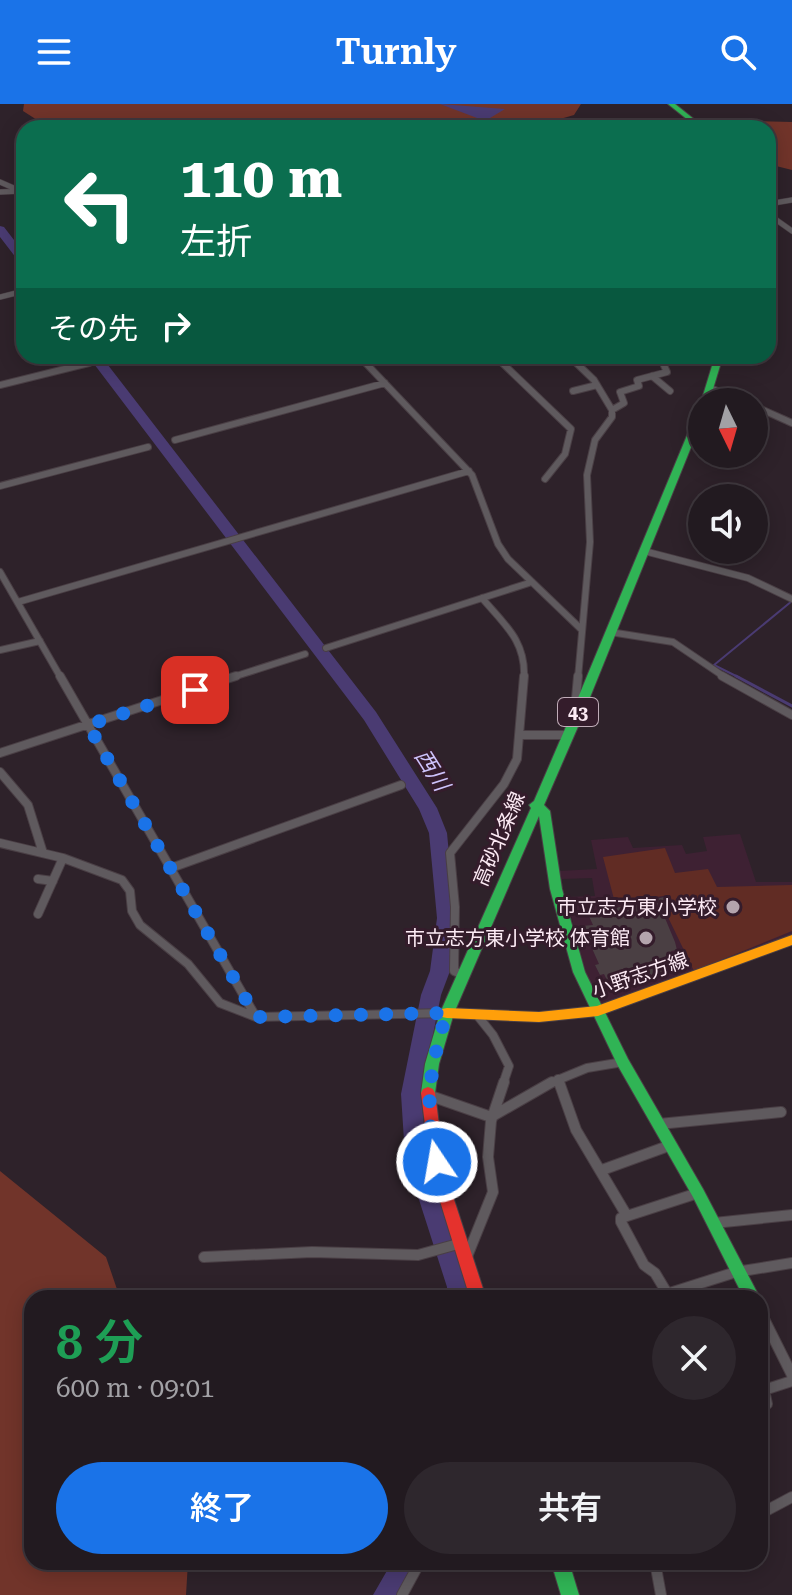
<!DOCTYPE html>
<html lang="ja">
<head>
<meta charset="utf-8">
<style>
	:root { --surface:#221a20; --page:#2e272d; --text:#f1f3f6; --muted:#a2a1a5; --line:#3f383e; --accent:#1a73e8 }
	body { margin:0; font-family:"Roboto Serif","Noto Sans JP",serif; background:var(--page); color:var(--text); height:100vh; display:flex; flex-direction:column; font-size:30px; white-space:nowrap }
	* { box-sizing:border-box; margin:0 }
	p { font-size:26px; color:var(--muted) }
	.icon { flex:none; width:44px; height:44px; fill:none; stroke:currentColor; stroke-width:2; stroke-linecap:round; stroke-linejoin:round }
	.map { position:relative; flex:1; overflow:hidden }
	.panel { position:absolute; left:24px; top:1186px; width:744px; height:280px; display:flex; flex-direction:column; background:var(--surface); border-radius:24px; box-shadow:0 4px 20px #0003,0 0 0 2px var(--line) }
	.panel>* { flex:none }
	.hud { position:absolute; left:16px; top:16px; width:760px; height:244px; border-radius:24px; box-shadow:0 4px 20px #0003,0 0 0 2px var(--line); background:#0b6e4f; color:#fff; overflow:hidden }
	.needle { width:52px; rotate:175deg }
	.controls { position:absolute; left:688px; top:284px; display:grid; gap:16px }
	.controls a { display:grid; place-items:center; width:80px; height:80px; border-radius:50%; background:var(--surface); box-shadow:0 4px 20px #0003,0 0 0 2px var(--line); font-size:40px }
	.pin { position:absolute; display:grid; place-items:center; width:68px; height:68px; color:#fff; margin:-34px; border-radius:16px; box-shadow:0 4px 12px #0006 }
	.me { position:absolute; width:88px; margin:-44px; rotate:348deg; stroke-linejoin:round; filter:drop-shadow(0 0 6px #0008) }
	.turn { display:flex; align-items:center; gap:28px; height:168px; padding:0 32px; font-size:36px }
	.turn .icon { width:104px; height:104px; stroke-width:2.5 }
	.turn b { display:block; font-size:56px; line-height:68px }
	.then { display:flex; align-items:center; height:76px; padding:0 32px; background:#0003; gap:16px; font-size:30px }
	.round { display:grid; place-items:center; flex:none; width:84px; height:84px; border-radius:42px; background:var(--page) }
	.head { display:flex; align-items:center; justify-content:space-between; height:136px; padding:0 32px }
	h1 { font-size:48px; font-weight:600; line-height:60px; color:#1e9e55 }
	.cta { display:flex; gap:16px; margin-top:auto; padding:16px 32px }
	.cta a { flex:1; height:92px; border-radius:48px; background:var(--accent); color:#fff; font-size:32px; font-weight:600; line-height:92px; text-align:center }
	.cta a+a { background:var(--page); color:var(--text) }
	header { display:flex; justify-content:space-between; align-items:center; height:104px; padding:0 32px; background:var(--accent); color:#fff; font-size:36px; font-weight:600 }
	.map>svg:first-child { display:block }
	.built { fill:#3e2133 }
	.green { fill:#612c24 }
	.forest { fill:#71342a }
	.water { fill:#4a3b72 }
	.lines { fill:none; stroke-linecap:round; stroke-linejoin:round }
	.stream-far1 { stroke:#4a3b72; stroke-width:2 }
	.stream { stroke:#4a3b72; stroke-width:3 }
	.river { fill:#4a3b72; fill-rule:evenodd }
	.building { fill:#4a3f43 }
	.street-far3-casing { stroke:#4a3f45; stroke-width:6 }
	.street-far2-casing { stroke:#4a3f45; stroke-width:8 }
	.street-far1-casing { stroke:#4a3f45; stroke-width:10 }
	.street-casing { stroke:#4a3f45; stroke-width:12 }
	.fast-casing { stroke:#4a3f45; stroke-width:2 }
	.slow-casing { stroke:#4a3f45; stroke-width:2 }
	.jam-casing { stroke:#4a3f45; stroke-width:2 }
	.street-far3 { stroke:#5f5a5e; stroke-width:5 }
	.street-far2 { stroke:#5f5a5e; stroke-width:6 }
	.street-far1 { stroke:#5f5a5e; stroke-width:8 }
	.street { stroke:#5f5a5e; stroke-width:10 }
	.fast { fill:#30b455; fill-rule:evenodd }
	.slow { fill:#ff9f0a; fill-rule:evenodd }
	.jam { fill:#e5322d; fill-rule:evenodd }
	.route { stroke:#1a73e8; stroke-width:14; stroke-dasharray:0 25.2 }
	.poi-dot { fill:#b4a4ad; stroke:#341c2b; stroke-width:3 }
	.labels { text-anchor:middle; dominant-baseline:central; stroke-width:6; stroke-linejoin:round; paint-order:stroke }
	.shield { fill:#341c2b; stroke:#c0acb8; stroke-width:2 }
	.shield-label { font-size:18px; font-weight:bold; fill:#fceaf4 }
	.street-label { font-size:20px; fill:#fceaf4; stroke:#341c2b }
	.poi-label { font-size:20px; fill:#fceaf4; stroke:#341c2b; text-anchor:end }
	.water-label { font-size:22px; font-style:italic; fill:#cec3fb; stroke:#341c2b }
</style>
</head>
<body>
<header><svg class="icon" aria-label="menu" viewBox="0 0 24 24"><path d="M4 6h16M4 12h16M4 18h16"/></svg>Turnly<svg class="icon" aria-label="search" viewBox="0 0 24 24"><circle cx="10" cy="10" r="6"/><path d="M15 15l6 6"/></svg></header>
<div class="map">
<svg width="792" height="1491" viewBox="0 0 792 1491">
	<rect width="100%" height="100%" fill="#2e222a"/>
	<path class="built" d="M740,730L756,778H792V832L602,903L587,872L566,793L595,792L592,774L562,775L559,767L597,765L591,736L628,733L633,744L682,741L686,750L707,747L703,733Z"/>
	<path class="green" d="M665,744L675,769L708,765L717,783L792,781V827L694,867L666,809L676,807L670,791L615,799L603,753Z"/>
	<path class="forest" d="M24,0H581L574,11L529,24H39L45,21L23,7Z
		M754,17L792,18V66L768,60V24H739L737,21Z
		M0,1067L106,1153L120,1194H32V1458H188L186,1491H0Z"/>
	<path class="water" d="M440,0L505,5L485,17Z"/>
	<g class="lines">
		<path class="stream-far1" d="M740,574L714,561L792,497"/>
		<path class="stream" d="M736,572L792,602"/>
		<path class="river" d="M0,122L4,123L24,149V161L20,159L0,133Z
			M88,252H101L376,608L437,704L447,729L455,814L450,867L441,891L421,990L427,1052L469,1183V1194H447V1183L405,1052L401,990L421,891L430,867L437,814L429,729L419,705L364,616Z
			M392,1458H420L401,1491H373Z"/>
	</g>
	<path class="building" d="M669,792L674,804L662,807L675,838L677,846L671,847L680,868L610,882L604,870L600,871L595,861L599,860L582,822L593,821L588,810Z"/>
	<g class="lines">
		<g class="street-far3-casing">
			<path id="street-far3" d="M0,78L16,85
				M0,88L24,87
				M768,100L792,96
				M768,110L792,127
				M0,193L24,187
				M359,252L361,254
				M495,252L497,254
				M569,252L571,254
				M110,254L118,252"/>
		</g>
		<g class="street-far2-casing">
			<path id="street-far2" d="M359,252L472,371L498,440L508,455L581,525
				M495,252L571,325L565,350L545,375
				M569,252L594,276L612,306V313L595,336L587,371L590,438L578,574
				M107,255L117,252
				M652,272L670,287
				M0,281L89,259
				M710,284L744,298
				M573,287L597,281
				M754,302L792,319
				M612,306L624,299L620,288L639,282L637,276L667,268L661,255
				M175,336L385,279
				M0,382L148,343
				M644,447L748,474L792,495
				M0,468L61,574
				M482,494C505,521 526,537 524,574
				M18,498L469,367
				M610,528L673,538L726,574
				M326,544L529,479
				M0,546L40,537
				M230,574L305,550"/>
		</g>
		<g class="street-far1-casing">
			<path id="street-far1" d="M60,572L256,913
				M722,572L792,611
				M574,616L578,572
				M520,631H567
				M0,649L236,572
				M0,668L28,701L43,749
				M0,739L63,754L122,776L130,787L132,807L140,821L188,860L220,899L256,913L447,909
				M171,764L401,681
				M38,775L53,777
				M38,810L63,754
				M464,871L454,867L455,803L450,749L504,680L517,655L524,572
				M477,911L493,931L509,962L503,980
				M558,975L560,980
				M548,980L587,964L623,958"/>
		</g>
		<g class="street-casing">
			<path id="street" d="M559,978L576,1026L627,1112L621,1114V1118L644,1161L655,1169L667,1189
				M428,991L491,1013L552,978
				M659,1020L781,1008
				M602,1066L671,1041
				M627,1112L698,1089
				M714,1119L792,1111
				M204,1153L312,1148L418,1151L458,1140
				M466,1155L493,1088L488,1053L491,1017L504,978
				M654,1194L736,1168L792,1159
				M760,1207L792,1271
				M760,1304L767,1300L764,1286L792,1277
				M760,1410L792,1393
				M655,1458L661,1491
				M402,1491L420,1458"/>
		</g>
		<g class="fast-casing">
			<path id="fast" d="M668,0H675L705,24H698Z
				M715,252H723L709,298H702V300L701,298Z
				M702,302V316L580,618L544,701L550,707L562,785L585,868L628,955L703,1085L760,1194H744L693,1093L618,962L573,868L550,785L539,712L454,909L439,960L435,989L433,993L428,995L423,993L421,989L425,960L440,909L531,704L529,701L534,697L568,618L698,305Z
				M551,1458H569L579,1491H561Z"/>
		</g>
		<g class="slow-casing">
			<path id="slow" d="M792,831V841L598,912L539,918L447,914L442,913L440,909L442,905L447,904L539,908L597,902Z"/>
		</g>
		<g class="jam-casing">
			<path id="jam" d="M428,983L433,985L435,989L445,1068L486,1194H470L431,1068L421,989L423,985Z"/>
		</g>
		<use href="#street-far3" class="street-far3"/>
		<use href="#street-far2" class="street-far2"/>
		<use href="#street-far1" class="street-far1"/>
		<use href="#street" class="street"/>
		<use href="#fast" class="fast"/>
		<use href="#slow" class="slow"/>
		<use href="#jam" class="jam"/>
	</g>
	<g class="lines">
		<path class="route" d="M195,586L88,621L256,913L447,909C430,961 423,1004 437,1058"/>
	</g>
	<g class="poi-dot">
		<circle cx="733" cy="803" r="8"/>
		<circle cx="646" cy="834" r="8"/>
	</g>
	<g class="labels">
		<rect class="shield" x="558" y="594" width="40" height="28" rx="6"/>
		<g class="shield-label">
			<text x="578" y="608">43</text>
		</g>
		<g class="street-label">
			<text transform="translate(499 735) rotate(-67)">高砂北条線</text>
			<text transform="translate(640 871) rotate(-19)">小野志方線</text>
		</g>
		<g class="poi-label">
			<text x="717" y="803">市立志方東小学校</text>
			<text x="630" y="834">市立志方東小学校 体育館</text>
		</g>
		<g class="water-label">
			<text transform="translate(432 666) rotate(58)">西川</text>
		</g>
	</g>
</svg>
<div class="controls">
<a><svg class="needle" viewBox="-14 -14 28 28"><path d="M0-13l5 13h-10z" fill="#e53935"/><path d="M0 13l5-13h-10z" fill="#a2a1a5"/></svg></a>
<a><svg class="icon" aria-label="sound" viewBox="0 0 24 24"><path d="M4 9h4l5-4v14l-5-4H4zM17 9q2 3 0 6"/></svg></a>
</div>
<div class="pin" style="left:195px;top:586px;background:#d93025"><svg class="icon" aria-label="arrive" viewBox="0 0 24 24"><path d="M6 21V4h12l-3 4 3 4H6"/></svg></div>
<svg class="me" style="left:437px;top:1058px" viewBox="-20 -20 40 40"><circle r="17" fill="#1a73e8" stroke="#fff" stroke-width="3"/><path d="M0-11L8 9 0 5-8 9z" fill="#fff"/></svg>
<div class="hud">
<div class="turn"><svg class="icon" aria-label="left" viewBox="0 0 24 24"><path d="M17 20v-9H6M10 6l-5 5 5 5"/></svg><div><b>110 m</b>左折</div></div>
<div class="then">その先<svg class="icon" aria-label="right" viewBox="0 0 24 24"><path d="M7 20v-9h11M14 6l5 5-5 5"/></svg></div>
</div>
<section class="panel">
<div class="head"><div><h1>8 分</h1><p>600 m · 09:01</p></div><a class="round"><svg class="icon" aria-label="close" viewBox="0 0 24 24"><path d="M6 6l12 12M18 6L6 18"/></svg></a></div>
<div class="cta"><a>終了</a><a>共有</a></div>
</section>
</div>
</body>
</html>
